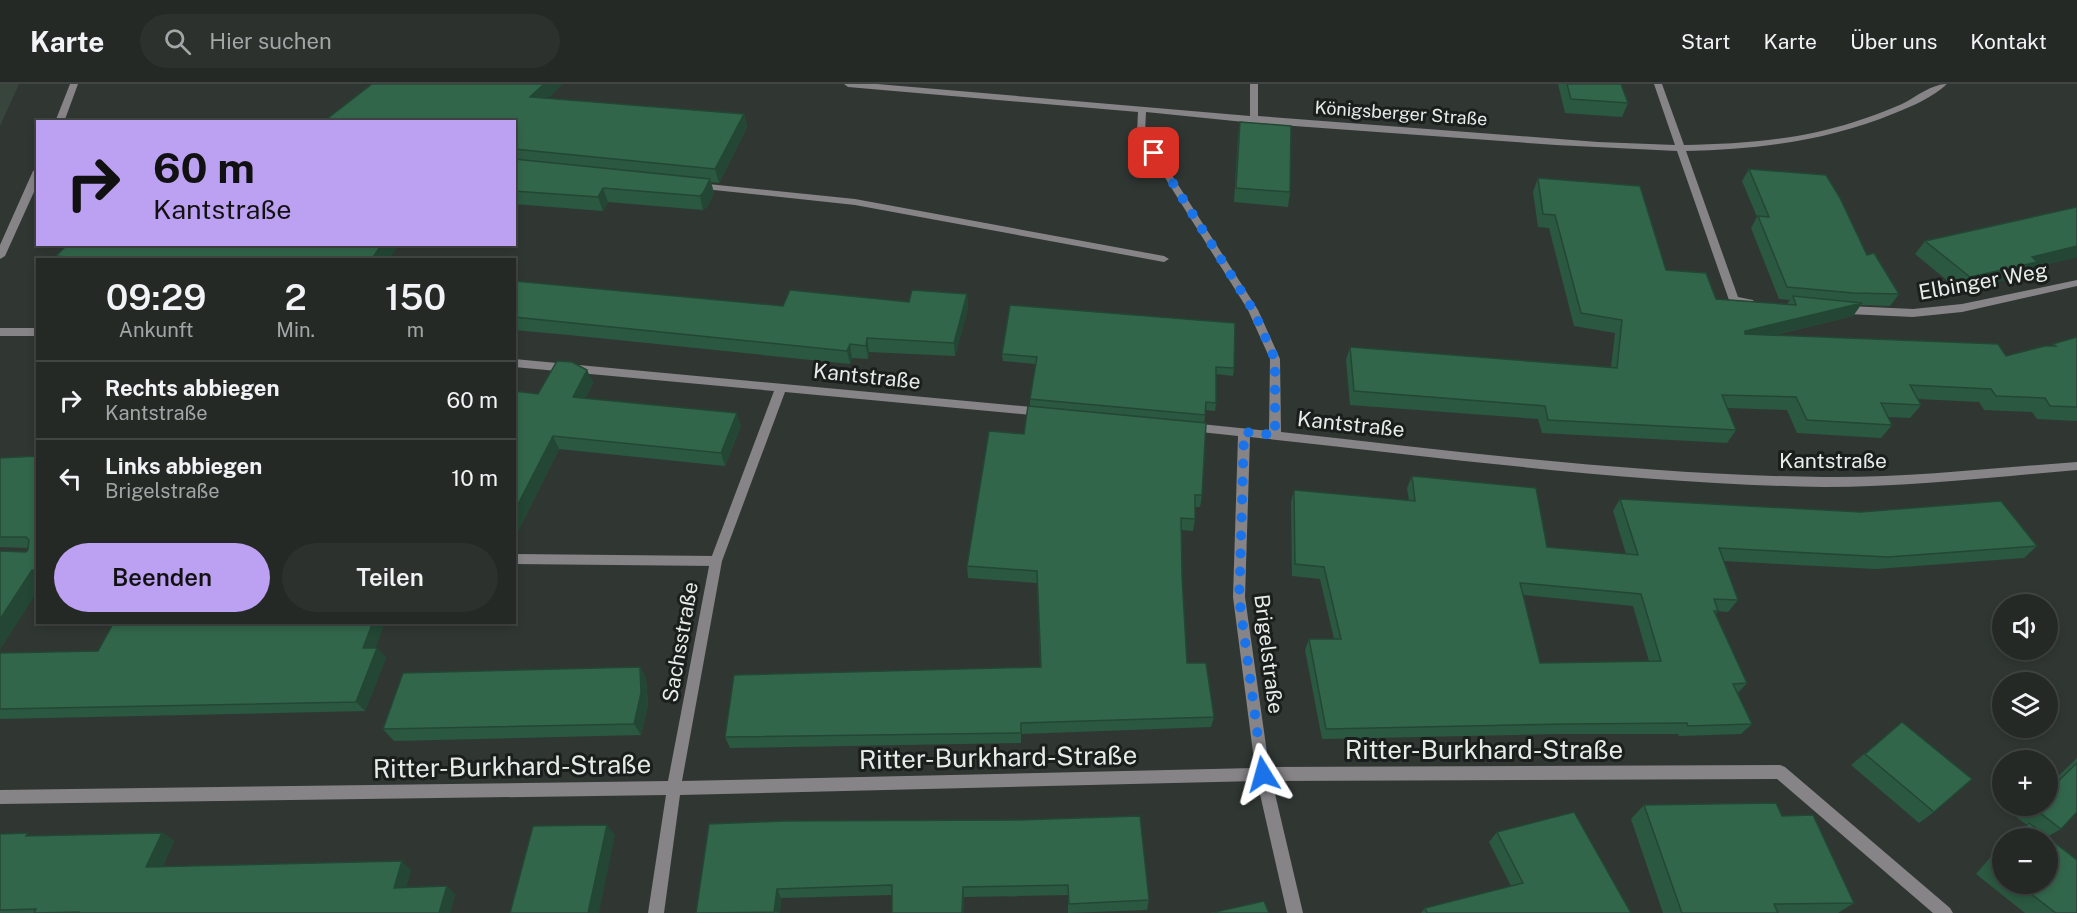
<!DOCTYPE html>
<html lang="de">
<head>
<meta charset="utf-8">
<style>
	:root { --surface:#242926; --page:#2c312e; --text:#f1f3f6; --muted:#a3a6a7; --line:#414543; --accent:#bca0f2 }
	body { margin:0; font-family:"Public Sans",sans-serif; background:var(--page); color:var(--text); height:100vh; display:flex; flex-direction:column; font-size:22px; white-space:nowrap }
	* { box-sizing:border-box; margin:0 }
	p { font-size:20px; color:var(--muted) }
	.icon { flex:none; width:33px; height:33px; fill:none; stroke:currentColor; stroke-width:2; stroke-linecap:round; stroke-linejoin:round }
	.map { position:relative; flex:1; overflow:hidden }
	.drawer { position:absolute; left:36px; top:174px; width:480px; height:366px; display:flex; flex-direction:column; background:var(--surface); border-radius:0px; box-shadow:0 3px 9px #0003,0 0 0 2px var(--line) }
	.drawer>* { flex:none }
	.banner { position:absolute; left:36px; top:36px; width:480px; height:126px; border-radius:0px; box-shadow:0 3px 9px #0003,0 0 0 2px var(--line); background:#bca0f2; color:#111; overflow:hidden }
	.controls { position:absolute; left:1992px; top:510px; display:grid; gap:12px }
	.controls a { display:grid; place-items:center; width:66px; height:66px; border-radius:50%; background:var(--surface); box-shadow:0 3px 9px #0003,0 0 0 2px var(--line); font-size:30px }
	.pin { position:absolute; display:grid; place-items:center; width:51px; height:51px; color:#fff; margin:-26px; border-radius:12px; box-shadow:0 3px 9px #0006 }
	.me { position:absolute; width:66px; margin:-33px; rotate:352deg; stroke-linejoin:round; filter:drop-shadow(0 0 4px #0008) }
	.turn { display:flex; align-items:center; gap:21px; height:126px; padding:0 18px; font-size:27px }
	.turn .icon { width:78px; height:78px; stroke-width:2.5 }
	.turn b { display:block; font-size:42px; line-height:51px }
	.eta { display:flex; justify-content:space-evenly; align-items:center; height:102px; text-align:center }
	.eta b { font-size:36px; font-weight:600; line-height:42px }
	.button { display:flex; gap:12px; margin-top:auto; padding:12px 18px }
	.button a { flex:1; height:69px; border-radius:36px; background:var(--accent); color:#111; font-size:24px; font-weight:600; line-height:69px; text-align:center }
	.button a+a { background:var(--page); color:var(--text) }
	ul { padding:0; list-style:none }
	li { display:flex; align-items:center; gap:18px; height:78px; padding:0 18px; border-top:2px solid var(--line) }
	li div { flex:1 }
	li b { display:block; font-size:22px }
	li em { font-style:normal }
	header { display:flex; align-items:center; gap:36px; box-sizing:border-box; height:84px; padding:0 30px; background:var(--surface); border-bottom:2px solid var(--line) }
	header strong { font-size:28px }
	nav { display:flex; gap:33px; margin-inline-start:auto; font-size:21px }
	.search { width:420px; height:54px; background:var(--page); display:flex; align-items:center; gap:15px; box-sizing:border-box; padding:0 21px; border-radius:33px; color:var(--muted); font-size:22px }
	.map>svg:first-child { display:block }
	.built { fill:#38453d }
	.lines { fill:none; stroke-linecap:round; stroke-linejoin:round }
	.service { fill:#878487; fill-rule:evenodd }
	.minor { fill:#878487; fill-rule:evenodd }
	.wall { fill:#2b5840; fill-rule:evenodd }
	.shaded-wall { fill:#234734 }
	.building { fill:#32664b; stroke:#234734; stroke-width:1.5; fill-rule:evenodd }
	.route { stroke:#1a73e8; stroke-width:10; stroke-dasharray:0 18 }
	.labels { text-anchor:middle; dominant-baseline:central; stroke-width:6; stroke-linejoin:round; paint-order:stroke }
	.far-street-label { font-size:18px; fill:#e7ece9; stroke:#1a1e1c }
	.street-label { font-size:21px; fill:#e7ece9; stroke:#1a1e1c }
	.near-street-label { font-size:26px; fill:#e7ece9; stroke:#1a1e1c }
</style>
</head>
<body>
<header>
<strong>Karte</strong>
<div class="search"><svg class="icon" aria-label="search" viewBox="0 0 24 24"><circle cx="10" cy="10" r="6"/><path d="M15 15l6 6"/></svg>Hier suchen</div>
<nav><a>Start</a><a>Karte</a><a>Über uns</a><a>Kontakt</a></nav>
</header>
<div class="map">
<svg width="2077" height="829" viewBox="0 0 2077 829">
	<rect width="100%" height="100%" fill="#303733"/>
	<path class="built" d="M0,0H19L0,42Z"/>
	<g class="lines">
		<path class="service" d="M698,99L855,115L1164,172L1169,175L1164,178L855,121L695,104V100Z
			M2077,196V202L1962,228L1913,233L1848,230L1843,226L1848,222L1913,225L1962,220Z
			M514,470L716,472L720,473L722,477L720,481L716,482L514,480Z"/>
		<path class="minor" d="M70,0H78L64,38H55Z
			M844,0H877L1250,32V0H1258V32L1598,58L1675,61L1654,0H1662L1684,61C1742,60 1798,56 1854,38C1870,33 1886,27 1902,20C1916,13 1931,0 1947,0C1933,13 1913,22 1895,29C1828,57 1758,65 1686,67L1738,213L1753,216L1754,218L1749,221L1734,219L1729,216L1677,67L1556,61L1254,39L1146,28L1145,49L1258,226L1280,275L1281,348C1461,368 1642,391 1823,393C1908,394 1993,384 2077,378V386C1993,393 1908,403 1824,403C1631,400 1440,373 1250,353L1245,513L1269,683L1780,681L1785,683L1950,824L1953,829H1933L1777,695L1272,697L1303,829H1287L1257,697L680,711L664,829H648L666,711L0,720V706L668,697L710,477L774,307L514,283V275L1042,324L1048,328L1042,332L785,308L722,477L682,697L1255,684L1233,513L1238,352L1191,347L1185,343L1191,339L1269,347L1270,275L1248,226L1137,49L1138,28L848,3Z
			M38,84V99L5,172L0,175V161L33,87Z
			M0,244H38V252H0Z"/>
	</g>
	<path class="wall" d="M1558,0H1621L1628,19L1622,33L1565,29Z
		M547,15L744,30L747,43L719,99L711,98L714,109L707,123L703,126L608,118L603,127L514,120V38Z
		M1240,38L1290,108L1288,123L1234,118L1238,52Z
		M1749,85L1867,171L1899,210L1890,222L1861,221L1853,232L1775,251L2006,272L2051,262L2053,260L2077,253V337L2037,335L2032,328L1984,326L1979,318L1918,315L1921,321L1910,334L1888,333L1892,341L1881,354L1797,349L1787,326L1727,324L1736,346L1727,359L1542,349L1538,335L1350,321L1346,276L1350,263L1611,283L1615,249L1574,242L1549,144L1538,143L1533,108L1538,94L1666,186L1716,215L1787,220L1790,216L1779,215L1751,144L1757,133L1742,97Z
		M2077,123V173L2032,184L2026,191L1960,207L1915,170L1925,157Z
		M399,160L388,176H59L56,172Z
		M514,197L783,222L909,218L967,210L968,224L955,272L869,268L868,275L852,274L850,280L569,251L514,246Z
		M1002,270L1234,284L1233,292L1216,290V319L1215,327L1206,326L1204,339L1030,322V315L1036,280L1003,277Z
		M587,286L593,299L585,315L741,342L725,382L559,365L514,455V307L538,310Z
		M989,347L1202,411L1200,423H1195V435L1193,447L1181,446L1182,493L1187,579L1214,633L1211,643L1021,650V659L730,664L725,653L1040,583L1037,499L968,494L967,482Z
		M38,372V506L0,565V467L26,468L28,466V464L0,463V374Z
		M1412,392L1547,463L1626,470L1613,427L1620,415L2037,462L2024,474L1876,485L1723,477L1738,516L1728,528L1718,527L1716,530L1747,599L1737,610L1752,640L1741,650L1679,652L1678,650H1558L1322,655L1305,566L1309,555H1334L1320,495L1292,492L1291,418L1294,406L1409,417L1407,404ZM1523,511L1633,522L1649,577L1540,579Z
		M376,564L386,574L365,627L0,635V569Z
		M640,583L646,595L648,621L641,651L394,657L383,645Z
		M1902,638L1934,728L1919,739L1851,681Z
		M2077,674V728L2061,745L2047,753L2077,829H2025L1976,790L2002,760V800H2048V754H2008L2011,750L2027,741L2015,732L2027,722H2048V702Z
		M1644,721L1782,732L1854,819L1838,829H1663L1631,735Z
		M784,737L1149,816L1147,826L1068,829V811L964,813L892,811L781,814L780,829H696Z
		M1497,748L1631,829H1421L1425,824L1511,802L1489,758Z
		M162,749L174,757L163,782L411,786L406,803L455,810L450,829H0V750L33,752Z"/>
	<path class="shaded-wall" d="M544,0H563L535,27L530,13Z
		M744,30L747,43L719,99L715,85Z
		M710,95L714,109L707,123L703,126L700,112Z
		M603,104L608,118L603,127L598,113Z
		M382,160H399L388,176H371Z
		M2077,162V173L2032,184L2026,191L1960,207L1970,193L2032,173Z
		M967,210L968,224L955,272L954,259Z
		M1862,219L1853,232L1736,260L1745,247Z
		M867,254L869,268L868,275L866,262Z
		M850,260L852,274L850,280L847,267Z
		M587,286L593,299L579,327L573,313Z
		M737,329L741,342L725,382L721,369Z
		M553,352L559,365L514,455V428Z
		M32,486L38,491V506L0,565V535Z
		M373,538H385L372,574L363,564Z
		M377,564L386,574L365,627L356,618Z
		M640,583L646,595L648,621L641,651L634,640Z
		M607,741L615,751L599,829H588Z
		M162,749L174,757L159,791L146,783Z
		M402,777L411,786L403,812L394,804Z
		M447,802L455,810L450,829H439Z
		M963,803L964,813V829H962Z
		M777,805L781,814L780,829L774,828Z"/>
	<path class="building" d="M372,0H544L530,13L744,30L715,85L514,65V38H323Z
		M1567,0H1621L1628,19L1571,15Z
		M1240,38L1291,42L1290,108L1236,104Z
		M514,75L710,95L703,109L700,112L603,104L598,113L514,107Z
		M1749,85L1826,91L1840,114L1867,171L1874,169L1899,210L1854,209L1787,203L1758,132L1769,133Z
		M1538,94L1640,102L1666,186L1706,189L1716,215L1796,221L1793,212L1862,219L1745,247V250L1998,260L2006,272L2045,262H2056L2053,260L2077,253V323L2050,322L2045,314L1996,312L1991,305L1910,301L1921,321L1881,319L1892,341L1807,336L1796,313L1722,311L1736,346L1548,336L1545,322L1354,307L1350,263L1617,284L1622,236L1581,229L1555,131L1543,130Z
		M2077,123V162L2032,173L2037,178L1970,193L1925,157Z
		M68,160H382L371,176H93L56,172Z
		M514,197L783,222L790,206L909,218L912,206L967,210L954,259L867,254L866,262L850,260L847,267L514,233Z
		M1010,221L1235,239L1234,284L1216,283V319L1206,318L1205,331L1030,315L1037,273L1002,270Z
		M557,277L572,278L587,286L573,313L737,329L721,369L553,352L514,428V352L517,348L514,347V307L538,310Z
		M1028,322L1206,339L1202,411H1195V435L1181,434L1182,493L1187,579H1206L1214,633L1021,639V649L725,653L734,591L1041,583L1037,487L967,482L989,347L1024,350Z
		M38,372V486H32L0,535V467L26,468L28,466L29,456L26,453H0V374Z
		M1412,392L1536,404L1547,463L1638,471L1620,415L1861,428L2001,417L2037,462L1888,473L1719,464L1738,516L1714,515L1718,527H1714L1747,599L1733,600L1752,640L1688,642L1687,639L1566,640L1326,645L1309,555H1341L1324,483L1295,480L1294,406L1415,417ZM1520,499L1641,510L1661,577L1540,579Z
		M114,538H373L363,564H377L356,618L0,625V569L98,567Z
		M640,583L641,609L634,640L383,645L403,589Z
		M1902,638L1972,695L1934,728L1865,670Z
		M2077,679V728L2061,745L2031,722H2048V707Z
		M1776,719L1782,732L1813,731L1854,819L1774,820L1778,829H1682L1644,721Z
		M1574,728L1631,829H1427L1425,824L1523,799L1497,748Z
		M1140,732L1149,816L1069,820L1068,801L963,803L962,829H892V801L777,805L774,828L696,829L709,740L784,737L1019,736Z
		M2029,739L2077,776V829H2056L2018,800H2048V754H2015Z
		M607,741L588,829H510L533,742Z
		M28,749L26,752L162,749L146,783L402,777L394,804L447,802L439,829H79V828L34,829L36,825L0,826V750Z
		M2002,769V787L1993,780Z
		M1264,817L1269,829H1211Z"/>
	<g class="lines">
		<path class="route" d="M1154,69L1253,226L1275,275V351L1244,348L1240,489L1239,513L1263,690"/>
	</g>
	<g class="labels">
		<g class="far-street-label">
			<text transform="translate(1401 29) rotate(4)">Königsberger Straße</text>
		</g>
		<g class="street-label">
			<text transform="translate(1983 197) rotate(-10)">Elbinger Weg</text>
			<text transform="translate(867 292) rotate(6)">Kantstraße</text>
			<text transform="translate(1351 340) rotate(6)">Kantstraße</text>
			<text x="1833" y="376">Kantstraße</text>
			<text transform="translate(680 558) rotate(-80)">Sachsstraße</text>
			<text transform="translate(1269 570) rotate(83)">Brigelstraße</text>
		</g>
		<g class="near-street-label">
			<text x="1484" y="665">Ritter-Burkhard-Straße</text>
			<text transform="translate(998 673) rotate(-1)">Ritter-Burkhard-Straße</text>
			<text transform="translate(512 682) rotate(-1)">Ritter-Burkhard-Straße</text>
		</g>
	</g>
</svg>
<div class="controls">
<a><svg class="icon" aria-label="sound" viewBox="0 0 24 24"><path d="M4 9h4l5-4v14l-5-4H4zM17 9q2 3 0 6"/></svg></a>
<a><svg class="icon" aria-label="layers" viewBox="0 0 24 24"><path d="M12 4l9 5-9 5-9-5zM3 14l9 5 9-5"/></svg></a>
<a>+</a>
<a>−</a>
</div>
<div class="pin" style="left:1154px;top:69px;background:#d93025"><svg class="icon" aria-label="arrive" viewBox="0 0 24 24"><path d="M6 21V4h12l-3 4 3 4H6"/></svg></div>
<svg class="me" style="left:1263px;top:690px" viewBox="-20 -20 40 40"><path d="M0-17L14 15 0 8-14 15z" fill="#1a73e8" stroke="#fff" stroke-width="4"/></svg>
<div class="banner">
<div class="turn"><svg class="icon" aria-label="right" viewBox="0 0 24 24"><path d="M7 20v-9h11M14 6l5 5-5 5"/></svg><div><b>60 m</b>Kantstraße</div></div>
</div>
<section class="drawer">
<div class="eta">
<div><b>09:29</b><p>Ankunft</p></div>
<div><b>2</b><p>Min.</p></div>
<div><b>150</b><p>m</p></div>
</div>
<ul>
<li><svg class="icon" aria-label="right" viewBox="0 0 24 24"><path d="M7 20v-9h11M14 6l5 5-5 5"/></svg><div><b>Rechts abbiegen</b><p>Kantstraße</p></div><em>60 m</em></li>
<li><svg class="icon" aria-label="left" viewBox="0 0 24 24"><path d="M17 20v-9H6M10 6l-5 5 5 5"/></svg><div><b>Links abbiegen</b><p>Brigelstraße</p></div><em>10 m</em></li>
</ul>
<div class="button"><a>Beenden</a><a>Teilen</a></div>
</section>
</div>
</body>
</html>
